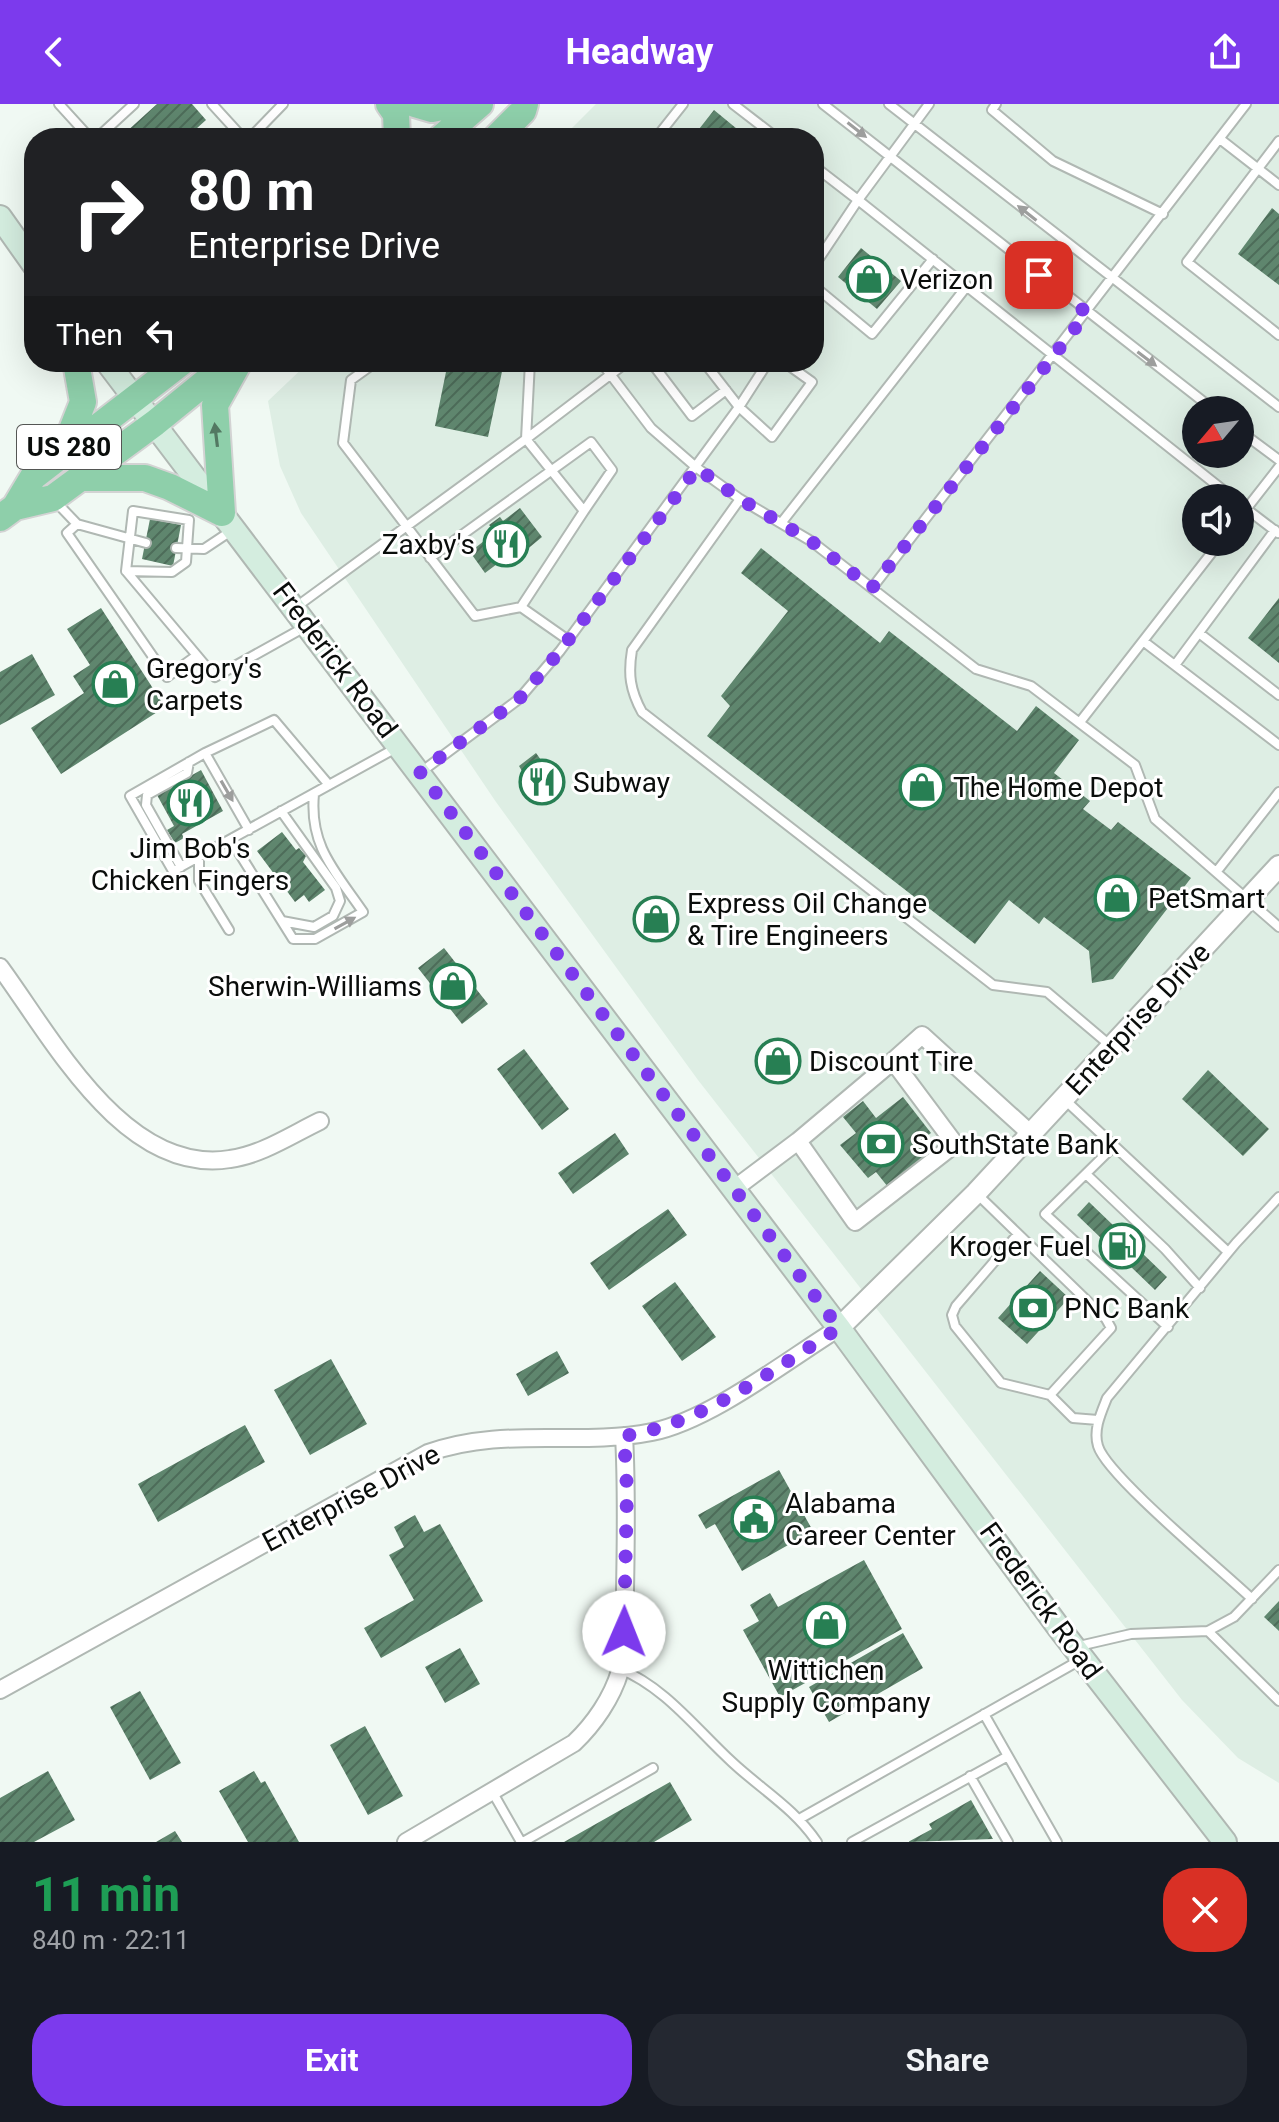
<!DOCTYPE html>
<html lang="en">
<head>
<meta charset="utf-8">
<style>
	:root { --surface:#171b24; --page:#242831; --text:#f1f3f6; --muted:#9ea1a6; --accent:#7c3aed }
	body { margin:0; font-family:Roboto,sans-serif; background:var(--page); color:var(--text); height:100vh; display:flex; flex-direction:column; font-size:30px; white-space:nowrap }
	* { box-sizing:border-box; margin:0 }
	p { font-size:26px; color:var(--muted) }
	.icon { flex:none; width:44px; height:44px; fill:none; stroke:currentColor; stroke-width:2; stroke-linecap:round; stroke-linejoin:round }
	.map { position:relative; height:1738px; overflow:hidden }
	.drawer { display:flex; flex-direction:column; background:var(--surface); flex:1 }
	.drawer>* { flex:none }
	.guide { position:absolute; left:24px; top:24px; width:800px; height:244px; border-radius:32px; box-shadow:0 8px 32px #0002; background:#202124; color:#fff; overflow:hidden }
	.needle { width:52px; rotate:241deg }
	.tools { position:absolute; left:1182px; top:292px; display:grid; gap:16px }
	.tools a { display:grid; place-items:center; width:72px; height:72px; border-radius:50%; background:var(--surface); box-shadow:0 8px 32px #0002; font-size:40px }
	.pin { position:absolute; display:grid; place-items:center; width:68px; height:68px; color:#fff; margin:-34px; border-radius:16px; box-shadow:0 4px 12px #0006 }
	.me { position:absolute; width:88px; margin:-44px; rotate:1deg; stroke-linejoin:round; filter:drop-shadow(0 0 6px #0008) }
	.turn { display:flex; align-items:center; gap:28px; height:168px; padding:0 32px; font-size:36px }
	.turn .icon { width:104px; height:104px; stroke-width:2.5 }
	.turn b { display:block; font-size:56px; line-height:68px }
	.then { display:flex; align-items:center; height:76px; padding:0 32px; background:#0003; gap:16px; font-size:30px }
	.round { display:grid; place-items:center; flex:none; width:84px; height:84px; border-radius:32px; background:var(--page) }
	.overview { display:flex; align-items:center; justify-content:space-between; height:136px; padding:0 32px }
	h1 { font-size:48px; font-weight:700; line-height:60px; color:#1e9e55 }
	.cta { display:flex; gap:16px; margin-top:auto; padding:16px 32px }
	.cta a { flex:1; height:92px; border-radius:32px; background:var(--accent); color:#fff; font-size:32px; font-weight:700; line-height:92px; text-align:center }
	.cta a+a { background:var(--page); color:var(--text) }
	header { display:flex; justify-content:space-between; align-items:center; height:104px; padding:0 32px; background:var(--accent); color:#fff; font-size:36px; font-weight:700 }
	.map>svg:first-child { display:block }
	.built { fill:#deeee4; fill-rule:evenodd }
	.building { fill:url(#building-hatch) }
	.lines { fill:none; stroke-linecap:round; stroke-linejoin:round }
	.service-casing { stroke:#b0b8b3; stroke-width:12 }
	.minor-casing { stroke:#b0b8b3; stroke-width:20 }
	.tertiary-casing { stroke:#b0b8b3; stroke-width:24 }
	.secondary-casing { stroke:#b0b8b3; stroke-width:26 }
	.trunk-casing { stroke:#d3d3d3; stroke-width:30 }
	.service { stroke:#fff; stroke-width:8 }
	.minor { stroke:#fff; stroke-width:16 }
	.tertiary { stroke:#fff; stroke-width:20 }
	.secondary { stroke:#d4eddf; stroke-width:22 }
	.trunk { stroke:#8ecfaa; stroke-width:26 }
	.oneway { fill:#9d9e9d }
	.oneway2 { fill:#537862 }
	.route { stroke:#7c3aed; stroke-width:14; stroke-dasharray:0 25.2 }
	.labels { text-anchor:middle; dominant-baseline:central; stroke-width:6; stroke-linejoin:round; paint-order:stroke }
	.shield { fill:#fff; stroke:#545654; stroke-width:2 }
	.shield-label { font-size:26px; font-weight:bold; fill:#0a0d0b }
	.poi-label { font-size:28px; fill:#0a0d0b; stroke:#fff; text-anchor:start }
	.street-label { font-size:28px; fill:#0a0d0b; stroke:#fff }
</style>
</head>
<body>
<header><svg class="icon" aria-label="back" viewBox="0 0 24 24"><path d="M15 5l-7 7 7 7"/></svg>Headway<svg class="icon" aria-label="share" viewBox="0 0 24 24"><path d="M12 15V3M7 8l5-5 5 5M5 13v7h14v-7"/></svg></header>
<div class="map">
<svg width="1279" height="1738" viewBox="0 0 1279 1738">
	<defs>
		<pattern id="building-hatch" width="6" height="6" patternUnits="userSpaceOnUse" patternTransform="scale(2)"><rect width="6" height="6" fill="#5f866e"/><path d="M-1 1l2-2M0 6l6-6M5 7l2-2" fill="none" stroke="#4d6c59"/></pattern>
	</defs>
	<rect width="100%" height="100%" fill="#f0f9f3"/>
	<path class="built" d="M596,0H1279V1679L1238,1654L1182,1596L698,976L496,698L301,409L280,362L268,297L309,258H814V34H562ZM1196,306H1240V350H1196ZM1196,394H1240V438H1196Z"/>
	<path class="building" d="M157,0H192L206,16L186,34H130L125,29Z
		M714,6L748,34H692Z
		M1272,104L1279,110V181L1238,150Z
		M861,144L901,177L877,205L838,173Z
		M448,258L503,263L488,333L435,322Z
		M520,404L542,433L513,457L505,454L485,469L470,448L489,433L486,429L492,424L489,421L500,413L503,417Z
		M150,415L181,421L173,462L142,455Z
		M761,444L880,539L889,527L1017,627L1036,602L1079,636L1054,669L1090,697L1083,705L1111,726L1118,718L1191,774L1113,875L1092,879L1089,847L1044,813L1039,820L1009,796L975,840L707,632L730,602L721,592L788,507L741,469Z
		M1279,494V559L1248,534Z
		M101,504L165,603L61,670L31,624L84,589L73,572L90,561L67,525Z
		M32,550L55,591L0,621V568Z
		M536,649L562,685L545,697L538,688L535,689L519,662Z
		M201,666L223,707L182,730L184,734L175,739L167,726L174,722L157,691Z
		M282,728L296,746L299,744L306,752L303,758L325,786L309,798L304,791L295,798L257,747Z
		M444,844L488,900L462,920L418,864Z
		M524,945L569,1005L542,1026L497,965Z
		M1208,966L1269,1025L1243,1052L1182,995Z
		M903,993L931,1029L919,1038L929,1052L888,1083L876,1068L868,1074L840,1041L856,1029L843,1013L863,997L876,1014Z
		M615,1029L629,1050L573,1090L558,1069Z
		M1089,1098L1167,1173L1155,1186L1077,1111Z
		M668,1105L687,1131L609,1186L590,1159Z
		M1040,1167L1069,1194L1027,1240L998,1214Z
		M675,1178L716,1233L682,1257L642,1202Z
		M557,1247L569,1269L528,1292L516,1270Z
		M331,1255L367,1320L310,1351L274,1286Z
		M245,1321L265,1358L158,1418L138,1380Z
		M779,1366L813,1427L742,1467L715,1420L706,1425L698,1411Z
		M415,1411L424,1428L440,1420L483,1497L381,1554L364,1524L414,1496L389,1451L404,1443L394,1423Z
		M864,1456L902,1525L780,1593L743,1526L759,1517L750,1501L770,1489L778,1503Z
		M1279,1497V1527L1264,1513Z
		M903,1529L923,1564L829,1618L809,1583Z
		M460,1544L480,1580L445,1599L425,1563Z
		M140,1587L181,1659L150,1676L110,1603Z
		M365,1622L403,1692L368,1711L330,1641Z
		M48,1667L75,1716L34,1738H0V1694Z
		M254,1667L261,1679L265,1677L299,1738H248L219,1687Z
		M670,1678L692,1716L654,1738H564Z
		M971,1696L993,1735L908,1738L932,1725L929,1720Z
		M175,1727L182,1738H156Z"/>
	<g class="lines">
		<g class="service-casing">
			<path id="service" d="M59,0L90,34
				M212,0L243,34
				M733,0L777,34
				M823,0L1214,306
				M889,0L1279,303
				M929,0L858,96L1233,394
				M996,0L992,6L1053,57L1163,110
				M97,34L134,0
				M250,34L283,0
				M661,34L660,29L683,0
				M1220,35L1279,81
				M1279,37L1187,158L1279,231
				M814,62L858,96L814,162
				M814,182L872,230L933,155
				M376,258L351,276L343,339L475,512L521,503L584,407L526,335L627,258
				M601,258L651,324L697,364L740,395L811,437L976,565L1031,582L1135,661L1155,715L1279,823
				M651,258L692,312L726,286
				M768,258L739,303L772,333L812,278L784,258
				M1240,327L1279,356
				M740,395L632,546C628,570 630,586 642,608L993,881L1047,888L1112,943
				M56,398L77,420L67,429L167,573L196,552
				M1240,400L1278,429
				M1240,413L1279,363
				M782,418L967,182
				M77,420L146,439
				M176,444L204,445L234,425
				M430,454L591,338L612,366L584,407
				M126,467L133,407L189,416L186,458L172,468L126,467L215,573L305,523
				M872,484L1246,0
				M296,503L526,335L530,258
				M521,503L568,536
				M1199,529L1279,591
				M1143,537L1279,641
				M1175,561L1275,426
				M1080,618L1220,438
				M205,649L249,726
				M421,668L519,595L560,547L739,303L704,258
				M329,681L274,616L205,649L130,692L173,767L396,644
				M281,707L336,784L340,797L333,812L314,823L282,817
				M231,736L293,835H315L363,808C335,767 309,742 314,690
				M199,753V777L229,826
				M181,763L146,701L147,691L187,669L189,658
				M1217,767L1279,688
				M1064,995L1228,1148
				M1114,1042L1045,1110L1168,1223
				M1086,1070L1165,1145L1200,1184
				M976,1089L1106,1215L1111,1224L1050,1291
				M1018,1130L956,1202L952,1211L955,1222L1001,1279L1050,1291L1073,1314L1098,1316
				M1252,1495C1224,1468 1107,1372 1098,1342C1093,1326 1101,1309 1107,1294L1236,1139L1279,1093
				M1208,1527L1279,1597
				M1079,1542L1131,1530L1208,1527L1234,1513L1279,1466
				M620,1565C665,1583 697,1626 732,1658C762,1686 794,1704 817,1738
				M984,1610L1057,1738
				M970,1672L1008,1738
				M493,1689L521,1738
				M801,1714L1082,1555
				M523,1738L653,1664
				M852,1738L1008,1652"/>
		</g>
		<g class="minor-casing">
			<path id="minor" d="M0,863C53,935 125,1072 230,1055C261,1051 291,1031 320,1017
				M893,957L922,931L1031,1030
				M734,1085L798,1037L855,1118L955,1040L893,957L798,1037
				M0,1586L428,1349C504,1322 576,1343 652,1328C711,1316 787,1256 839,1224
				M406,1738L574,1639C594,1620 612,1594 620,1567C626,1542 624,1513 625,1487C626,1435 627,1384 624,1332"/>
		</g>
		<g class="tertiary-casing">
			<path id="tertiary" d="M839,1224L976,1089L1279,762"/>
		</g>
		<g class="secondary-casing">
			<path id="secondary" d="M0,113L34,161
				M107,258L839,1224L1059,1524L1225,1738"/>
		</g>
		<g class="trunk-casing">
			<path id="trunk" d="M389,0L396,10L397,34
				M415,0L432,5L457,0
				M441,34L480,0
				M496,34L523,7L525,0
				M64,346L83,298L76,258
				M81,374H145L170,383L222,409L215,301L239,258
				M15,403L53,394L155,319L230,258
				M0,414L15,403L33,373L182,258"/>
		</g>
		<use href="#service" class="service"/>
		<use href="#minor" class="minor"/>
		<use href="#tertiary" class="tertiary"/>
		<use href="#secondary" class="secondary"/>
		<use href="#trunk" class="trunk"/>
	</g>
	<defs><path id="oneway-solid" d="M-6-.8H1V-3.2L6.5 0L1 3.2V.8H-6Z" transform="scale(2)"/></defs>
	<g class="oneway">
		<use href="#oneway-solid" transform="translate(857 26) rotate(38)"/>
		<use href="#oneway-solid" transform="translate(1027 109) rotate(-142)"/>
		<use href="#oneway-solid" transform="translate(1147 255) rotate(37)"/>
		<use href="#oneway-solid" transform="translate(227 687) rotate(60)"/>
		<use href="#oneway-solid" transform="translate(345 819) rotate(-29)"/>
	</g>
	<use class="oneway2" href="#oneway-solid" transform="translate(216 331) rotate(-97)"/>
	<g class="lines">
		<path class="route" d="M624,1528L627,1386L624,1332C704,1319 771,1267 839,1224L420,668L519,595L560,547L697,364L740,395L811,437L872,484L1087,209L1039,171"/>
	</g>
	<defs>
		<g id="shop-ring" transform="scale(2.3)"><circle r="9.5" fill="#fff" stroke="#277f53" stroke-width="1.5"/><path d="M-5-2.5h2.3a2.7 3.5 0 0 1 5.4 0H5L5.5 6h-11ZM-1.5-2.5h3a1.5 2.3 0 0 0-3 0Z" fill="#277f53"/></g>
		<g id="restaurant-ring" transform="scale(2.3)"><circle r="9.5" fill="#fff" stroke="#277f53" stroke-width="1.5"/><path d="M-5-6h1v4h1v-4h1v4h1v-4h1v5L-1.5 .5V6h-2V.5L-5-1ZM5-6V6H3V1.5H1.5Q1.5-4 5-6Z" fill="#277f53"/></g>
		<g id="bank-ring" transform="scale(2.3)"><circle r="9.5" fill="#fff" stroke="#277f53" stroke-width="1.5"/><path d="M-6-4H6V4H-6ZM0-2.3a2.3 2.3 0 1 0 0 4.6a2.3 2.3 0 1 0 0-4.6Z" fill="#277f53"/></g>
		<g id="fuel-ring" transform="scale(2.3)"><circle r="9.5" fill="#fff" stroke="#277f53" stroke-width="1.5"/><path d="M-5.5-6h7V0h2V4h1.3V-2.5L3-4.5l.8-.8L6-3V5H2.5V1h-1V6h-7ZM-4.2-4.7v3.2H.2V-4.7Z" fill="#277f53"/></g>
		<g id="civic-ring" transform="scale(2.3)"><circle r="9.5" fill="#fff" stroke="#277f53" stroke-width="1.5"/><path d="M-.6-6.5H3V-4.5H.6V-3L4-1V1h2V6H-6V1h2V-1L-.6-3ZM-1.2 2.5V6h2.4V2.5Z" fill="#277f53"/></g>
	</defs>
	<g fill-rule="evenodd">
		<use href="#shop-ring" x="869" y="175"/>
		<use href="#restaurant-ring" x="506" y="440"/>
		<use href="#shop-ring" x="115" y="580"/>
		<use href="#restaurant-ring" x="542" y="678"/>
		<use href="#shop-ring" x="922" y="683"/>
		<use href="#restaurant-ring" x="190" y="699"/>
		<use href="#shop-ring" x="1117" y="794"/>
		<use href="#shop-ring" x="656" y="815"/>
		<use href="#shop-ring" x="453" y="882"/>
		<use href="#shop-ring" x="778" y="957"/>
		<use href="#bank-ring" x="881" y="1040"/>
		<use href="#fuel-ring" x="1122" y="1142"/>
		<use href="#bank-ring" x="1033" y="1204"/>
		<use href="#civic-ring" x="754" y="1415"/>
		<use href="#shop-ring" x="826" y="1521"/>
	</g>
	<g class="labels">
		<rect class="shield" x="17" y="321" width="104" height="44" rx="6"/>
		<g class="shield-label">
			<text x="69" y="343">US 280</text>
		</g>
		<g class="poi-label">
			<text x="900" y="175">Verizon</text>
			<text x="475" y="440" text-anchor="end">Zaxby's</text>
			<text x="146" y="564">Gregory's<tspan x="146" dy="32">Carpets</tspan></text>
			<text x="573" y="678">Subway</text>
			<text x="953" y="683">The Home Depot</text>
			<text x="190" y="744" text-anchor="middle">Jim Bob's<tspan x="190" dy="32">Chicken Fingers</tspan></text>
			<text x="1148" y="794">PetSmart</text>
			<text x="687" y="799">Express Oil Change<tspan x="687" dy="32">&amp; Tire Engineers</tspan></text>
			<text x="422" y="882" text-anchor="end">Sherwin-Williams</text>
			<text x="809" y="957">Discount Tire</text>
			<text x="912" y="1040">SouthState Bank</text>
			<text x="1091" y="1142" text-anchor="end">Kroger Fuel</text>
			<text x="1064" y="1204">PNC Bank</text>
			<text x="785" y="1399">Alabama<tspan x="785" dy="32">Career Center</tspan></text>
			<text x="826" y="1566" text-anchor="middle">Wittichen<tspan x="826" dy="32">Supply Company</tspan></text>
		</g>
		<g class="street-label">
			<text transform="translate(335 556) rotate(53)">Frederick Road</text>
			<text transform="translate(1138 915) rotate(-47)">Enterprise Drive</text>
			<text transform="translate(351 1394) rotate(-28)">Enterprise Drive</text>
			<text transform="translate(1041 1497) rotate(54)">Frederick Road</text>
		</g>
	</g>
</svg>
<div class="tools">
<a><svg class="needle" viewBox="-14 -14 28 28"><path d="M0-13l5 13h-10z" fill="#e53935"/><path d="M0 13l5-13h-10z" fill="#9ea1a6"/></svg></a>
<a><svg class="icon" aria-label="sound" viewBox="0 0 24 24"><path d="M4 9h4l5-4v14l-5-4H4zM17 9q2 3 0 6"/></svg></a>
</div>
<div class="pin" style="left:1039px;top:171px;background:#d93025"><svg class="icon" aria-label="arrive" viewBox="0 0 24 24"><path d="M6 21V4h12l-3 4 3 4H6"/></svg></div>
<svg class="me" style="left:624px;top:1528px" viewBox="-20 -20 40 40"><circle r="19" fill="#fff"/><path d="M0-13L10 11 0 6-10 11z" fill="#7c3aed"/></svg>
<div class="guide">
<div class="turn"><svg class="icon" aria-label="right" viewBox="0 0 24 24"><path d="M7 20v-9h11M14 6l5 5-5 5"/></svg><div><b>80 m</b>Enterprise Drive</div></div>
<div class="then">Then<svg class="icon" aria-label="left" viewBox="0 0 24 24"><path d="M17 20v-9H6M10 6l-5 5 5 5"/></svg></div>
</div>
</div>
<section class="drawer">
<div class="overview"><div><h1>11 min</h1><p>840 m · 22:11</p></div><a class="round" style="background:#d93025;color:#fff"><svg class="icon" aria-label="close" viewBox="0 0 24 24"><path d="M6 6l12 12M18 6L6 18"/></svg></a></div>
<div class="cta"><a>Exit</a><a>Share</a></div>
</section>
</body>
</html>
